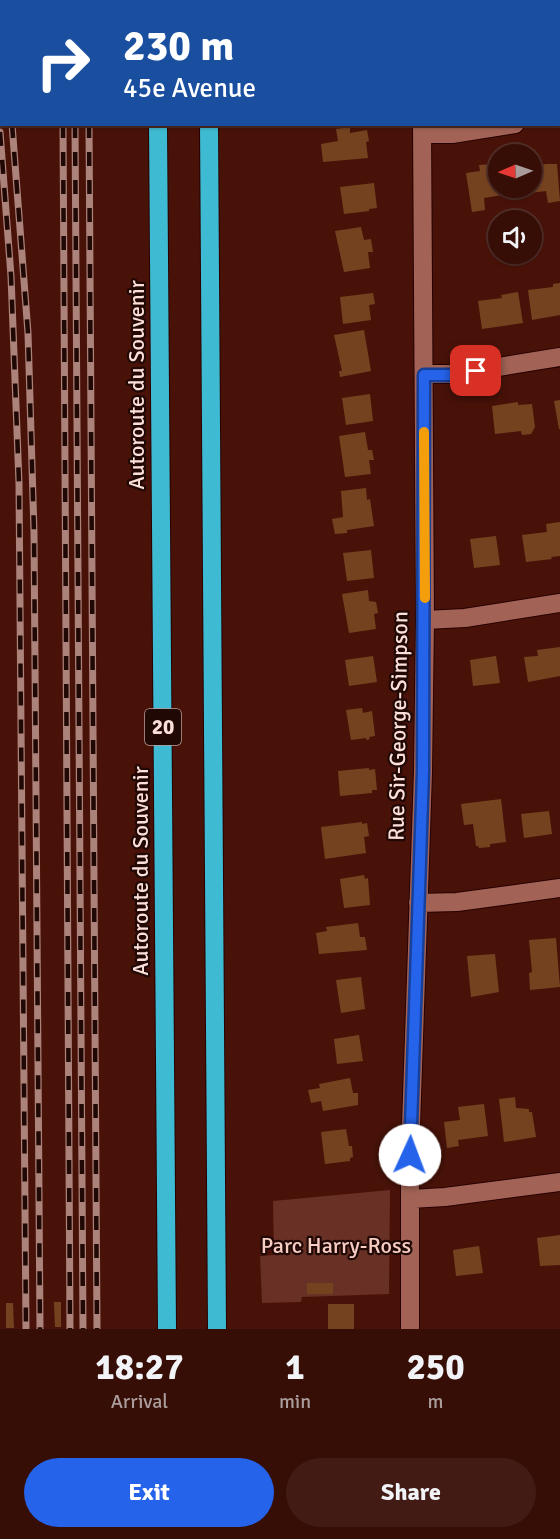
<!DOCTYPE html>
<html lang="en">
<head>
<meta charset="utf-8">
<style>
	:root { --surface:#370e06; --page:#421c14; --text:#f1f3f6; --muted:#aa9c9b; --line:#512e28; --accent:#2563eb }
	body { margin:0; font-family:Signika,sans-serif; background:var(--page); color:var(--text); height:100vh; display:flex; flex-direction:column; font-size:22px; white-space:nowrap }
	* { box-sizing:border-box; margin:0 }
	p { font-size:20px; color:var(--muted) }
	.icon { flex:none; width:33px; height:33px; fill:none; stroke:currentColor; stroke-width:2; stroke-linecap:round; stroke-linejoin:round }
	.map { position:relative; height:1329px; overflow:hidden }
	.details { display:flex; flex-direction:column; background:var(--surface); flex:1 }
	.details>* { flex:none }
	.hud { position:absolute; left:0px; top:0px; width:561px; height:126px; box-shadow:0 2px 4px #0004,0 0 0 2px var(--line); background:#1a4fa0; color:#fff; overflow:hidden }
	.needle { width:39px; rotate:268deg }
	.buttons { position:absolute; left:488px; top:144px; display:grid; gap:12px }
	.buttons a { display:grid; place-items:center; width:54px; height:54px; border-radius:50%; background:var(--surface); box-shadow:0 2px 4px #0004,0 0 0 2px var(--line); font-size:30px }
	.pin { position:absolute; display:grid; place-items:center; width:51px; height:51px; color:#fff; margin:-26px; border-radius:12px; box-shadow:0 3px 9px #0006 }
	.me { position:absolute; width:66px; margin:-33px; rotate:2deg; stroke-linejoin:round; filter:drop-shadow(0 0 4px #0008) }
	.turn { display:flex; align-items:center; gap:21px; height:126px; padding:0 24px; font-size:27px }
	.turn .icon { width:78px; height:78px; stroke-width:2.5 }
	.turn b { display:block; font-size:42px; line-height:51px }
	.eta { display:flex; justify-content:space-evenly; align-items:center; height:102px; text-align:center }
	.eta b { font-size:36px; font-weight:700; line-height:42px }
	.button { display:flex; gap:12px; margin-top:auto; padding:12px 24px }
	.button a { flex:1; height:69px; border-radius:36px; background:var(--accent); color:#fff; font-size:24px; font-weight:700; line-height:69px; text-align:center }
	.button a+a { background:var(--page); color:var(--text) }
	.map>svg:first-child { display:block }
	.green { fill:#693025 }
	.building { fill:#754220 }
	.lines { fill:none; stroke-linecap:round; stroke-linejoin:round }
	.minor-casing { stroke:#270100; stroke-width:20 }
	.highway-casing { stroke:#270100; stroke-width:20 }
	.minor { stroke:#a26356; stroke-width:18 }
	.highway { stroke:#3ebbd2; stroke-width:18 }
	.rail-casing { stroke:#ac837b; stroke-width:7 }
	.rail { stroke:#200805; stroke-width:4.5; stroke-dasharray:14; stroke-linecap:butt }
	.route-casing { stroke:#184099; stroke-width:15 }
	.route { stroke:#2563eb; stroke-width:10 }
	.slow { stroke:#f59e0b; stroke-width:10 }
	.labels { text-anchor:middle; dominant-baseline:central; stroke-width:4.5; stroke-linejoin:round; paint-order:stroke }
	.shield { fill:#200805; stroke:#ba9e99; stroke-width:1.5 }
	.shield-label { font-size:21px; font-weight:bold; fill:#fcdfd8 }
	.street-label { font-size:22px; fill:#fcdfd8; stroke:#200805 }
	.park-label { font-size:22px; fill:#f7ccc2; stroke:#200805 }
</style>
</head>
<body>
<div class="map">
<svg width="560" height="1329" viewBox="0 0 560 1329">
	<rect width="100%" height="100%" fill="#491208"/>
	<path class="green" d="M390,1190L389,1294L302,1297L301,1302L262,1303L260,1256L274,1255L273,1201Z"/>
	<path class="building" d="M350,127V133L367,130L369,141L366,142L368,158L323,162L321,144L338,141L336,129Z
		M492,164L494,178H498V188H501L502,195L484,198L485,210L472,212L466,173L480,171L479,165Z
		M546,164H557L560,201L548,203L546,191L523,194L522,188H531V167Z
		M374,183L377,208L369,209V211L344,214L340,187Z
		M361,227L364,240L371,239L373,252H368L370,268L344,272L335,231Z
		M560,283V315L532,320L528,290L553,287V284Z
		M518,292L523,323L482,329L478,301L502,298L501,295Z
		M373,293L375,304L369,305L371,320L343,324L340,297Z
		M364,330L371,371L340,377L339,371H342L334,335Z
		M370,394L373,421L346,425L342,398Z
		M560,400V429H559L554,401Z
		M518,402V405L532,404L535,427L531,434L522,435L521,431L495,434L492,406Z
		M365,432L368,450H372L374,460H369L371,474L345,477L339,436Z
		M366,488L367,500L370,499L374,526L347,530V533L335,534L332,519L343,517L341,491Z
		M560,522V556L551,557L552,559L526,562L522,535L547,532L546,524Z
		M496,536L500,565L474,568L470,539Z
		M371,550L374,578L347,581L343,553Z
		M368,590L369,601L376,602L378,613L374,614L376,629L349,633L342,594Z
		M560,647V676L528,682L524,657L538,656L537,650Z
		M373,656L377,682L349,686L345,660Z
		M496,656L500,683L473,686L470,660Z
		M362,708L363,713L372,711L375,736L369,737L370,739L366,740V738L351,740L346,710Z
		M369,768V770L375,769L377,790H372V793L340,796L338,771Z
		M501,799L506,842L490,844V847L479,848L478,846H476L473,824L464,825L461,804Z
		M549,811L552,834L524,838L521,814Z
		M362,822V824L367,823L369,836L364,837L366,853L325,859L321,827Z
		M364,875L365,879L368,878L370,905L344,908L340,879Z
		M358,923L360,937H365L367,950L319,954L316,933L327,931L326,927Z
		M556,938L560,987L530,990L529,973L532,972L529,940Z
		M495,954L499,992L471,997L467,956Z
		M361,977L365,1009L341,1013L336,980Z
		M359,1035L363,1061L337,1064L334,1039Z
		M350,1078L353,1093H358V1105L323,1111L321,1101L311,1103L308,1090L320,1088L319,1084Z
		M515,1097L516,1108L529,1109V1112H532L536,1137L504,1142L499,1099Z
		M484,1104L488,1136L458,1140L459,1146L447,1148L444,1122L460,1120L458,1107Z
		M346,1129L349,1146H352L353,1157L350,1158V1161L325,1164L321,1132Z
		M560,1235V1265L540,1266L537,1238Z
		M479,1246L483,1273L456,1276L453,1250Z
		M307,1283H333V1294H307Z
		M54,1302H61V1327H55Z
		M6,1303H13L14,1328H6Z
		M328,1304H354V1329H328Z"/>
	<g class="lines">
		<g class="minor-casing">
			<path id="minor" d="M421,0V2
				M422,134H452L515,124
				M424,374H455L560,357
				M425,620L465,618L560,603
				M418,903L457,902L560,888
				M410,1199L445,1197L560,1182
				M410,1329V1155L423,772L425,620L422,124"/>
		</g>
		<g class="highway-casing">
			<path id="highway" d="M158,0V2
				M208,0V2
				M158,124L167,1329
				M209,124L217,1329"/>
		</g>
		<use href="#minor" class="minor"/>
		<use href="#highway" class="highway"/>
		<g class="rail-casing">
			<path id="rail" d="M0,0L2,15
				M62,0V2
				M75,0V2
				M88,0V2
				M12,124L28,333L34,532L40,1329
				M63,124L70,1329
				M75,124L83,1329
				M89,124L97,1329
				M0,132L11,276L19,483L26,1329"/>
		</g>
		<use href="#rail" class="rail"/>
	</g>
	<g class="lines">
		<g class="route-casing">
			<path id="route" d="M410,1155L423,772L424,375H455L476,371"/>
		</g>
		<use href="#route" class="route"/>
		<path class="slow" d="M424,432L425,598"/>
	</g>
	<g class="labels">
		<rect class="shield" x="145" y="709" width="36" height="36" rx="4.5"/>
		<g class="shield-label">
			<text x="163" y="727">20</text>
		</g>
		<g class="street-label">
			<text transform="translate(136 385) rotate(-90)">Autoroute du Souvenir</text>
			<text transform="translate(398 726) rotate(-89)">Rue Sir-George-Simpson</text>
			<text transform="translate(140 871) rotate(-90)">Autoroute du Souvenir</text>
		</g>
		<g class="park-label">
			<text x="336" y="1245">Parc Harry-Ross</text>
		</g>
	</g>
</svg>
<div class="buttons">
<a><svg class="needle" viewBox="-14 -14 28 28"><path d="M0-13l5 13h-10z" fill="#e53935"/><path d="M0 13l5-13h-10z" fill="#aa9c9b"/></svg></a>
<a><svg class="icon" aria-label="sound" viewBox="0 0 24 24"><path d="M4 9h4l5-4v14l-5-4H4zM17 9q2 3 0 6"/></svg></a>
</div>
<div class="pin" style="left:476px;top:371px;background:#d93025"><svg class="icon" aria-label="arrive" viewBox="0 0 24 24"><path d="M6 21V4h12l-3 4 3 4H6"/></svg></div>
<svg class="me" style="left:410px;top:1155px" viewBox="-20 -20 40 40"><circle r="19" fill="#fff"/><path d="M0-13L10 11 0 6-10 11z" fill="#2563eb"/></svg>
<div class="hud">
<div class="turn"><svg class="icon" aria-label="right" viewBox="0 0 24 24"><path d="M7 20v-9h11M14 6l5 5-5 5"/></svg><div><b>230 m</b>45e Avenue</div></div>
</div>
</div>
<section class="details">
<div class="eta">
<div><b>18:27</b><p>Arrival</p></div>
<div><b>1</b><p>min</p></div>
<div><b>250</b><p>m</p></div>
</div>
<div class="button"><a>Exit</a><a>Share</a></div>
</section>
</body>
</html>
